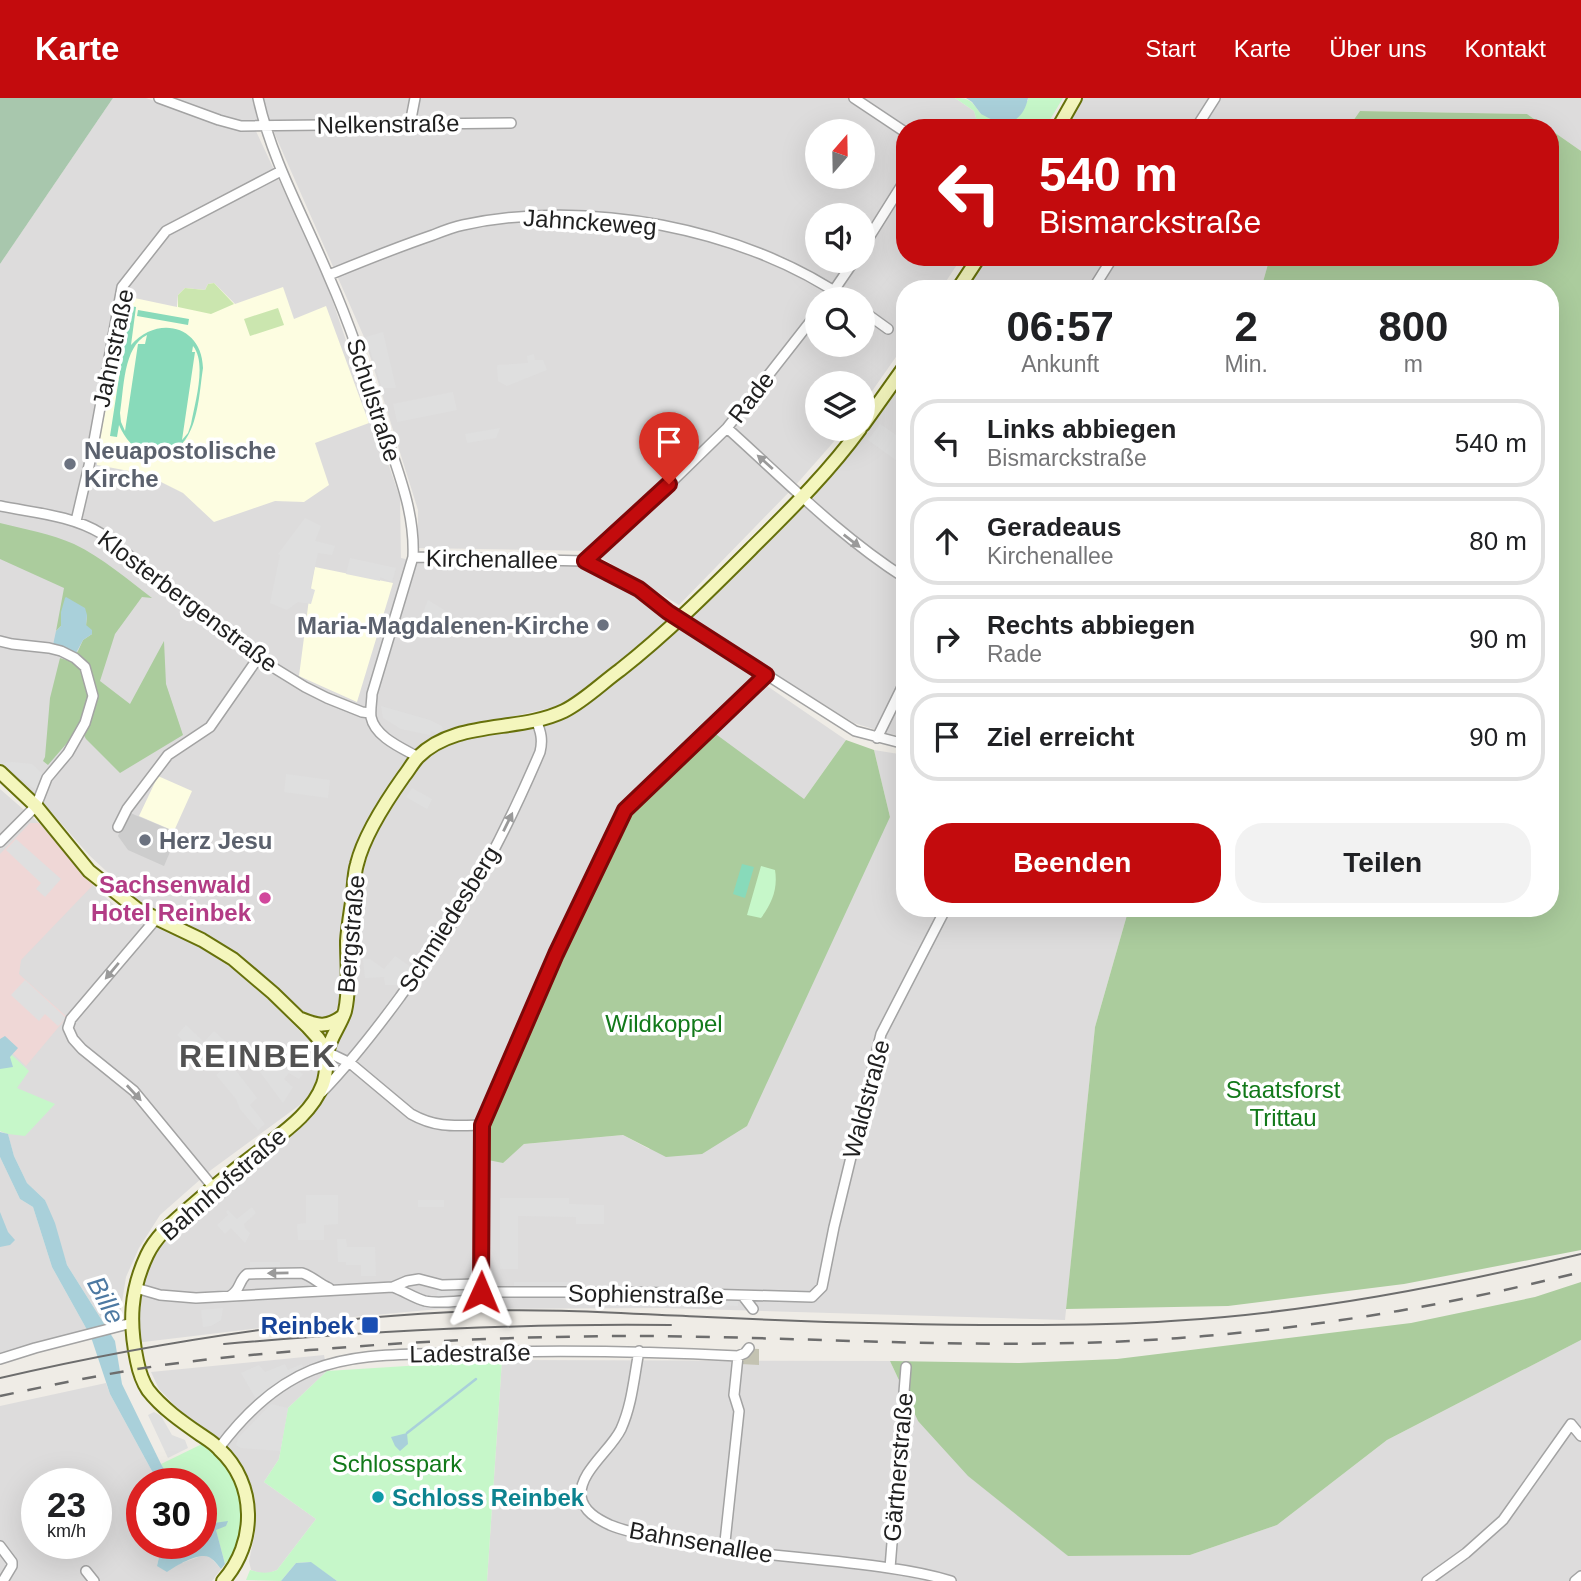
<!DOCTYPE html>
<html lang="de">
<head>
<meta charset="utf-8">
<style>
	:root { --surface:#fff; --page:#f2f2f2; --text:#202124; --muted:#757577; --line:#e0e0e0; --accent:#c30b0d }
	body { margin:0; font-family:Helvetica,sans-serif; background:var(--page); color:var(--text); height:100vh; display:flex; flex-direction:column; font-size:26px; white-space:nowrap }
	* { box-sizing:border-box; margin:0 }
	p { font-size:23px; color:var(--muted) }
	.icon { flex:none; width:38px; height:38px; fill:none; stroke:currentColor; stroke-width:2; stroke-linecap:round; stroke-linejoin:round }
	.map { position:relative; flex:1; overflow:hidden }
	.drawer { position:absolute; left:896px; top:182px; width:663px; height:637px; display:flex; flex-direction:column; background:var(--surface); border-radius:28px; box-shadow:0 7px 28px #0002 }
	.drawer>* { flex:none }
	.banner { position:absolute; left:896px; top:21px; width:663px; height:147px; border-radius:28px; box-shadow:0 7px 28px #0002; background:#c30b0d; color:#fff; overflow:hidden }
	.needle { width:46px; rotate:20deg }
	.buttons { position:absolute; left:805px; top:21px; display:grid; gap:14px }
	.buttons a { display:grid; place-items:center; width:70px; height:70px; border-radius:50%; background:var(--surface); box-shadow:0 7px 28px #0002; font-size:35px }
	.speed { position:absolute; left:21px; top:1370px; display:flex; gap:14px; font-size:35px; font-weight:700; text-align:center }
	.speed>* { display:grid; place-content:center; width:91px; height:91px; border-radius:50%; background:var(--surface); box-shadow:0 7px 28px #0002; line-height:1 }
	.speed small { font-size:18px; font-weight:400 }
	.speed .limit { border:10px solid #d22; background:#fff; color:#111 }
	.pin { position:absolute; display:grid; place-items:center; width:60px; height:60px; color:#fff; margin:-72px -30px; border-radius:50% 50% 50% 0; rotate:-45deg; box-shadow:0 0 7px #0007 }
	.pin .icon { rotate:45deg }
	.me { position:absolute; width:77px; margin:-38px; rotate:1deg; stroke-linejoin:round; filter:drop-shadow(0 0 5px #0008) }
	.turn { display:flex; align-items:center; gap:24px; height:147px; padding:0 28px; font-size:32px }
	.turn .icon { width:91px; height:91px; stroke-width:2.5 }
	.turn b { display:block; font-size:49px; line-height:60px }
	.eta { display:flex; justify-content:space-evenly; align-items:center; height:119px; text-align:center }
	.eta b { font-size:42px; font-weight:700; line-height:49px }
	.cta { display:flex; gap:14px; margin-top:auto; padding:14px 28px }
	.cta a { flex:1; height:80px; border-radius:28px; background:var(--accent); color:#fff; font-size:28px; font-weight:700; line-height:80px; text-align:center }
	.cta a+a { background:var(--page); color:var(--text) }
	ul { padding:0; list-style:none }
	li { display:flex; align-items:center; gap:21px; height:88px; margin:0 14px 10px; padding:0 14px; border:4px solid var(--line); border-radius:28px }
	li div { flex:1 }
	li b { display:block; font-size:26px }
	li em { font-style:normal }
	header { display:flex; align-items:center; gap:42px; box-sizing:border-box; height:98px; padding:0 35px; background:var(--accent); color:#fff }
	header strong { font-size:33px }
	nav { display:flex; gap:38px; margin-inline-start:auto; font-size:24px }
	.map>svg:first-child { display:block }
	.residential { fill:#dddcdc; fill-rule:evenodd }
	.commercial { fill:#efd7d6 }
	.education { fill:#fdfde1 }
	.religious { fill:#cdcdcd }
	.construction { fill:#c4c3b2 }
	.grass { fill:#cbe6af }
	.forest { fill:#abcc9d }
	.cemetery { fill:#a8c7ad }
	.park { fill:#c6f7c9 }
	.pitch { fill:#88daba; fill-rule:evenodd }
	.parking { fill:#dfdfdf }
	.water { fill:#a9d0da }
	.lines { fill:none; stroke-linecap:round; stroke-linejoin:round }
	.stream { stroke:#a9d0da; stroke-width:2.5 }
	.minor-casing { stroke:#a3a3a3; stroke-width:12 }
	.secondary-casing { stroke:#67710b; stroke-width:16 }
	.minor { stroke:#fff; stroke-width:9 }
	.secondary { stroke:#f4f6bd; stroke-width:12 }
	.tram { stroke:#6d6d6d; stroke-width:2 }
	.rail { stroke:#6d6d6d; stroke-width:2.5; stroke-dasharray:14 14; stroke-linecap:butt }
	.oneway { fill:#9a9a9a }
	.route-casing { stroke:#7f0708; stroke-width:18 }
	.route { stroke:#c30b0d; stroke-width:12 }
	.worship-dot { fill:#6b7280; stroke:#fff; stroke-width:2.5 }
	.hotel-dot { fill:#d1479c; stroke:#fff; stroke-width:2.5 }
	.transit-dot { fill:#1a4fb4; stroke:#fff; stroke-width:2.5 }
	.culture-dot { fill:#0f9aa8; stroke:#fff; stroke-width:2.5 }
	.labels { text-anchor:middle; dominant-baseline:central; stroke-width:7; stroke-linejoin:round; paint-order:stroke }
	.street-label { font-size:24px; fill:#1f1f1f; stroke:#fff }
	.worship-label { font-size:24px; font-weight:bold; fill:#5b616d; stroke:#fff; text-anchor:start }
	.hotel-label { font-size:24px; font-weight:bold; fill:#b23c85; stroke:#fff; text-anchor:end }
	.park-label { font-size:24px; fill:#12791a; stroke:#fff }
	.transit-label { font-size:24px; font-weight:bold; fill:#164399; stroke:#fff; text-anchor:end }
	.culture-label { font-size:24px; font-weight:bold; fill:#0d838f; stroke:#fff; text-anchor:start }
	.water-label { font-size:26px; font-style:italic; fill:#4d79a2; stroke:#fff }
	.district-label { font-size:32px; font-weight:bold; letter-spacing:2px; fill:#525252; stroke:#fff }
</style>
</head>
<body>
<header>
<strong>Karte</strong>
<nav><a>Start</a><a>Karte</a><a>Über uns</a><a>Kontakt</a></nav>
</header>
<div class="map">
<svg width="1581" height="1483" viewBox="0 0 1581 1483">
	<rect width="100%" height="100%" fill="#efece6"/>
	<path class="residential" d="M113,0H146L237,31H255L325,181L400,400L401,460L415,463L575,468L608,479L670,520L641,551L571,605L482,626L451,635L424,647L398,672L370,718L351,757L339,908L327,923L305,920L210,840L137,802L89,757L37,698L0,666V166Z
		M174,0H848L905,38V159H962L941,191H905V246L863,306V285H817V331H845L794,389L679,507L590,453L418,450V412L364,239L269,23H236ZM817,33H863V79H817ZM817,117H863V163H817ZM817,201H863V247H817Z
		M861,0H955L974,13L979,30H905Z
		M1075,0H1581V53L1551,32L1550,30H1547L1527,16L1360,13L1348,30H1058Z
		M980,159H1270L1261,191H961Z
		M905,277V639L886,635L854,625L687,522L814,399Z
		M681,529L846,642L804,701L503,1064L524,1046L623,1037L649,1051L890,719L874,652L905,657V810H1129L1095,929L1065,1222L664,1210L439,1211L353,1219L135,1245L136,1215L149,1161L213,1095L315,1009L332,950L349,912L354,833L369,744L419,662L441,645L575,613Z
		M0,691L39,725L93,787L116,809L200,849L248,881L316,949L318,978L308,1001L211,1072L160,1117L139,1150L126,1179L119,1223L105,1227L67,1167L45,1102L27,1085L14,1058L8,1037L0,1033Z
		M0,1059L20,1101L33,1109L52,1169L91,1239L0,1264Z
		M1581,1242V1483H487L502,1262L890,1263L918,1323L1068,1458L1190,1457L1277,1427L1387,1342Z
		M324,1257L327,1273L288,1310L279,1361L264,1384L316,1421L277,1472L269,1475H260L251,1472L249,1463L255,1435L254,1412L245,1376L221,1342L184,1317L159,1291L151,1274Z
		M106,1285L110,1296L159,1386H142V1446H162L157,1468L176,1467L204,1457L210,1459L221,1471L212,1483H0V1308ZM37,1386H96V1446H37Z"/>
	<path class="commercial" d="M30,725H39L93,787L21,862L19,876L67,919L26,968L0,943V756Z"/>
	<path class="education" d="M214,185L235,206L283,189L294,221L326,208L369,325L315,345L329,387L304,404L275,403L214,424L183,395L145,376L97,367V355L116,258L125,198L177,209L178,197L185,190L205,192L208,186Z
		M315,469L393,485L357,604L299,578L309,501Z
		M158,678L192,693L174,733L139,718Z"/>
	<path class="religious" d="M128,714L178,735L164,768L128,752L118,738Z"/>
	<path class="construction" d="M741,1250L759,1251V1267L741,1266Z"/>
	<path class="grass" d="M214,185L234,206L211,216L178,209V197L185,190L205,192L208,186Z
		M278,210L284,227L250,238L244,221Z"/>
	<path class="forest" d="M1360,13L1527,16L1547,30H1348Z
		M1551,32L1581,53V1152L1404,1186L1228,1208L1066,1211L1095,929L1129,810H1550V191H1261L1270,159H1550Z
		M0,425C25,431 51,436 74,446C103,460 127,481 152,500L142,499L115,536L100,583L130,606L164,543L166,586L183,637L120,675L86,641L80,630L48,667L43,663L45,659L50,600L60,560L70,563L78,553L83,542L92,536L86,528L87,517L61,514V528L56,533L64,490L0,461Z
		M713,634L804,701L846,642L874,652L890,719L747,1028L702,1056L666,1059L623,1037L524,1046L503,1065L488,1062L489,1021L629,716Z
		M1581,1184V1242L1387,1342L1277,1427L1190,1457L1068,1458L968,1378L918,1323L890,1263L1019,1265L1117,1261L1411,1225L1535,1199Z"/>
	<path class="cemetery" d="M0,0H113L0,166Z"/>
	<path class="park" d="M955,0C971,0 972,4 981,16L1028,3V0H1063L1045,30H979L974,13Z
		M761,768L775,772C778,791 772,805 761,820L747,817Z
		M0,946L29,973L17,990L55,1006L25,1038L8,1036L0,1033Z
		M502,1262L487,1483H337L310,1464L296,1465L281,1483L246,1482L250,1472C261,1475 267,1476 277,1472L316,1421L264,1384L279,1361L288,1310L327,1273Z
		M202,1346L220,1361L229,1374L238,1391L242,1409L240,1431L236,1452L225,1466L214,1425L201,1414V1386H173L161,1366Z"/>
	<path class="pitch" d="M130,208L136,209L131,247C157,217 202,227 203,270C198,302 198,363 150,355C134,352 125,341 119,327L117,339L110,338ZM147,237L145,246H138L125,333L121,324L120,315C124,291 123,249 147,237ZM193,248C207,265 195,304 191,326L188,335L182,342L195,254H192Z
		M138,212L189,221L188,227L137,218Z
		M742,766L754,769L745,800L733,796Z"/>
	<path class="parking" d="M383,234L396,290H382L366,239Z
		M534,256L535,262H543L547,272L507,288L498,283L497,267L528,265L527,258Z
		M453,294L457,312L397,324L393,306Z
		M880,326L905,343L904,368L868,342Z
		M500,330L496,340L467,345L465,336Z
		M305,420L321,428L315,443L335,448L332,457L318,455L310,490L315,492L311,506L298,504L287,512L270,505L280,457L278,456Z
		M350,460L396,470L392,484L380,479V483L346,476Z
		M428,502L446,513L441,525L422,517Z
		M381,608L430,622L442,628L444,636L437,640L435,634L431,633L430,637L401,631L383,620Z
		M12,664L32,666L47,680L41,696L0,665Z
		M286,676L330,682L328,700L284,694Z
		M412,690L432,701L427,711L406,699Z
		M16,741L61,781L45,799L36,791L41,785L6,752Z
		M395,858L411,869L398,887H385L384,879L365,880L363,861H370L384,871Z
		M25,882L66,920L58,928L45,916L39,923L11,897Z
		M186,927L204,944L214,933L229,947L209,968L177,937Z
		M275,960L283,972L290,968L303,976L299,981L289,975L284,981L293,989L283,1005L260,974Z
		M230,965L257,1000L250,1007L265,1026L258,1032L240,1011L236,1001L216,977Z
		M306,1097H338V1126L324,1127V1142H298L297,1126L306,1125Z
		M500,1100H569V1106L604,1107V1126H576V1119L518,1118V1171H500Z
		M418,1102H444V1109H418Z
		M252,1109L256,1115L244,1126L245,1130L250,1135L245,1145L231,1130L225,1136L217,1127L228,1117L226,1114L228,1112L237,1121Z
		M337,1141H346L347,1149H375L376,1178H361V1167H346V1164H338Z
		M250,1164H280V1171H250Z
		M514,1184H574V1192L514,1191Z
		M439,1189L477,1190L475,1195L470,1200H436Z
		M662,1198L738,1202V1208L662,1204Z
		M223,1210L221,1222L211,1228L203,1229L201,1212Z
		M285,1266L288,1272L302,1266L304,1272L289,1279L256,1301L241,1275L259,1267L265,1274Z
		M271,1306L288,1310L280,1353L241,1350L236,1347L238,1340Z
		M154,1314L161,1318L172,1337L185,1342L188,1350L168,1360L148,1317Z"/>
	<path class="water" d="M966,0H1028C1025,15 1018,22 1004,28L981,16L972,4Z
		M66,499L85,510L87,517L86,527L92,532V536L83,542L76,555L53,547L56,533L61,528V514L65,500Z
		M5,938L18,950L10,959L13,969L0,971V941Z
		M0,1034L8,1036L14,1058L27,1085L45,1102L55,1125L67,1167L115,1243L122,1286L161,1366L173,1386H159L110,1296L91,1239L52,1169L33,1109L20,1101L0,1059Z
		M0,1114L8,1134L15,1142L10,1147L0,1149Z
		M407,1335L408,1346L400,1353L395,1348L391,1339Z
		M201,1414L214,1425L228,1423L226,1428L216,1432L225,1466L221,1471C218,1467 213,1461 209,1459C199,1454 175,1468 167,1474L157,1468L162,1446H201Z
		M311,1464L337,1483H281L296,1465Z"/>
	<g class="lines">
		<path class="stream" d="M407,1335L476,1281"/>
		<g class="minor-casing">
			<path id="minor" d="M159,0L219,22L241,28L511,25
				M258,0C272,63 304,119 329,179C352,231 369,285 387,340C400,379 415,417 413,459L372,596C372,603 370,611 371,619C375,639 402,650 418,659
				M854,0L905,34
				M410,26L415,0
				M1196,30L1215,0
				M863,149L905,82
				M329,177C363,163 398,149 433,137C443,133 453,129 463,127C585,100 744,130 846,201
				M1093,191L1113,159
				M828,201L854,163
				M863,213L888,231
				M727,330C785,382 839,438 905,480
				M0,408C34,415 71,417 102,436L258,560L305,589L327,600L362,614L370,615
				M76,423L91,359L122,189L166,133L281,73
				M413,459L585,463L639,491L668,514L855,633L905,646
				M585,463L650,405L727,330L817,215
				M0,543L12,546L49,550L61,553L75,560L85,569L93,598L85,625L68,655L47,680L36,708L0,744
				M877,640L905,583
				M118,729L127,711L168,657L210,629L258,560
				M156,821L71,921L68,930L73,941L82,951L134,993L213,1089
				M327,954L350,965L411,1016C436,1030 454,1028 482,1027
				M322,994C351,964 375,933 400,899C416,876 434,854 449,830C485,774 514,715 540,654C543,642 541,634 536,622
				M393,1189L407,1183L419,1181L442,1187L477,1186L480,1192
				M136,1190L160,1197L196,1200L393,1189C404,1193 414,1200 425,1203C439,1206 456,1203 471,1202C477,1201 480,1200 481,1194
				M481,1194H631L812,1199L822,1189L834,1129L881,936L946,810
				M481,1194L482,1027L556,856L625,712L766,577
				M230,1198C241,1192 238,1183 247,1176L302,1175C312,1178 319,1186 329,1190
				M743,1198L753,1211
				M639,1253C634,1279 632,1307 621,1331C611,1352 579,1374 581,1398C583,1413 597,1421 610,1427C629,1435 651,1438 672,1443C743,1457 816,1459 889,1470C910,1473 931,1477 951,1483
				M0,1261L35,1250L132,1225
				M219,1350C243,1318 275,1287 312,1272C357,1254 407,1257 455,1255C550,1252 643,1253 738,1258L745,1255L749,1250
				M0,1448L12,1464V1468L3,1483
				M724,1453L739,1313L734,1297L738,1258
				M890,1470L906,1269
				M86,1473L94,1483
				M1427,1483L1466,1455L1503,1422L1571,1326L1581,1338
				M1575,1483L1581,1478"/>
		</g>
		<g class="secondary-casing">
			<path id="secondary" d="M1058,30L1075,0
				M958,191L979,159
				M863,327L905,268
				M0,674L36,708L89,773L137,811L202,842L233,861L273,895L308,929L318,940L327,954
				M301,921C318,928 327,930 343,918
				M223,1483C257,1445 257,1386 219,1351C214,1345 207,1341 201,1337C182,1324 162,1310 148,1292C142,1283 139,1273 137,1263C129,1225 130,1193 147,1157C156,1138 172,1125 188,1111C213,1089 239,1068 266,1048C288,1031 313,1013 323,986C327,975 326,966 327,956C329,940 341,927 345,913C350,891 347,866 347,843C348,828 351,812 353,797C354,787 354,776 357,766C364,737 387,702 404,678C409,672 413,664 418,659C456,621 518,635 564,613C584,603 602,585 620,572C667,535 709,493 751,451C789,413 828,375 860,331"/>
		</g>
		<use href="#minor" class="minor"/>
		<use href="#secondary" class="secondary"/>
		<path class="tram" d="M224,1246C373,1233 522,1225 671,1227
			M0,1280C156,1244 314,1219 475,1213C552,1210 629,1216 707,1219C808,1224 909,1227 1011,1227C1064,1227 1118,1227 1171,1223C1308,1215 1447,1188 1581,1156"/>
		<path class="rail" d="M0,1298C52,1287 104,1276 157,1268C212,1260 268,1255 324,1251C430,1242 537,1238 644,1238C798,1239 953,1250 1107,1244C1267,1238 1426,1213 1581,1174"/>
	</g>
	<defs><path id="oneway-solid" d="M-6-.8H1V-3.2L6.5 0L1 3.2V.8H-6Z" transform="scale(1.75)"/></defs>
	<g class="oneway">
		<use href="#oneway-solid" transform="translate(765 364) rotate(-138)"/>
		<use href="#oneway-solid" transform="translate(852 443) rotate(38)"/>
		<use href="#oneway-solid" transform="translate(508 724) rotate(-64)"/>
		<use href="#oneway-solid" transform="translate(112 873) rotate(130)"/>
		<use href="#oneway-solid" transform="translate(134 995) rotate(47)"/>
		<use href="#oneway-solid" transform="translate(278 1175) rotate(179)"/>
	</g>
	<g class="lines">
		<g class="route-casing">
			<path id="route" d="M481,1194L482,1027L556,856L625,712L766,577L668,514L639,491L585,463L669,386"/>
		</g>
		<use href="#route" class="route"/>
	</g>
	<g class="worship-dot">
		<circle cx="70" cy="366" r="7"/>
		<circle cx="603" cy="527" r="7"/>
		<circle cx="145" cy="742" r="7"/>
	</g>
	<circle class="hotel-dot" cx="265" cy="800" r="7"/>
	<rect class="transit-dot" x="361" y="1218" width="18" height="18" rx="3.5"/>
	<circle class="culture-dot" cx="378" cy="1399" r="7"/>
	<g class="labels">
		<g class="street-label">
			<text transform="translate(388 26) rotate(-1)">Nelkenstraße</text>
			<text transform="translate(590 124) rotate(4)">Jahnckeweg</text>
			<text transform="translate(113 250) rotate(-78)">Jahnstraße</text>
			<text transform="translate(751 299) rotate(-52)">Rade</text>
			<text transform="translate(374 302) rotate(72)">Schulstraße</text>
			<text transform="translate(492 461) rotate(1)">Kirchenallee</text>
			<text transform="translate(188 503) rotate(37)">Klosterbergenstraße</text>
			<text transform="translate(449 821) rotate(-58)">Schmiedesberg</text>
			<text transform="translate(351 836) rotate(-85)">Bergstraße</text>
			<text transform="translate(866 1001) rotate(-75)">Waldstraße</text>
			<text transform="translate(223 1086) rotate(-41)">Bahnhofstraße</text>
			<text transform="translate(646 1196) rotate(1)">Sophienstraße</text>
			<text transform="translate(470 1255) rotate(-1)">Ladestraße</text>
			<text transform="translate(898 1369) rotate(-85)">Gärtnerstraße</text>
			<text transform="translate(701 1444) rotate(10)">Bahnsenallee</text>
		</g>
		<g class="worship-label">
			<text x="84" y="352">Neuapostolische<tspan x="84" dy="28">Kirche</tspan></text>
			<text x="589" y="527" text-anchor="end">Maria-Magdalenen-Kirche</text>
			<text x="159" y="742">Herz Jesu</text>
		</g>
		<g class="hotel-label">
			<text x="251" y="786">Sachsenwald<tspan x="251" dy="28">Hotel Reinbek</tspan></text>
		</g>
		<g class="park-label">
			<text x="664" y="925">Wildkoppel</text>
			<text x="1283" y="991">Staatsforst<tspan x="1283" dy="28">Trittau</tspan></text>
			<text x="397" y="1365">Schlosspark</text>
		</g>
		<g class="transit-label">
			<text x="354" y="1227">Reinbek</text>
		</g>
		<g class="culture-label">
			<text x="392" y="1399">Schloss Reinbek</text>
		</g>
		<g class="water-label">
			<text transform="translate(106 1202) rotate(62)">Bille</text>
		</g>
		<g class="district-label">
			<text x="258" y="958">REINBEK</text>
		</g>
	</g>
</svg>
<div class="buttons">
<a><svg class="needle" viewBox="-14 -14 28 28"><path d="M0-13l5 13h-10z" fill="#e53935"/><path d="M0 13l5-13h-10z" fill="#757577"/></svg></a>
<a><svg class="icon" aria-label="sound" viewBox="0 0 24 24"><path d="M4 9h4l5-4v14l-5-4H4zM17 9q2 3 0 6"/></svg></a>
<a><svg class="icon" aria-label="search" viewBox="0 0 24 24"><circle cx="10" cy="10" r="6"/><path d="M15 15l6 6"/></svg></a>
<a><svg class="icon" aria-label="layers" viewBox="0 0 24 24"><path d="M12 4l9 5-9 5-9-5zM3 14l9 5 9-5"/></svg></a>
</div>
<div class="speed"><div>23<small>km/h</small></div><div class="limit">30</div></div>
<div class="pin" style="left:669px;top:386px;background:#d93025"><svg class="icon" aria-label="arrive" viewBox="0 0 24 24"><path d="M6 21V4h12l-3 4 3 4H6"/></svg></div>
<svg class="me" style="left:481px;top:1194px" viewBox="-20 -20 40 40"><path d="M0-17L14 15 0 8-14 15z" fill="#c30b0d" stroke="#fff" stroke-width="4"/></svg>
<div class="banner">
<div class="turn"><svg class="icon" aria-label="left" viewBox="0 0 24 24"><path d="M17 20v-9H6M10 6l-5 5 5 5"/></svg><div><b>540 m</b>Bismarckstraße</div></div>
</div>
<section class="drawer">
<div class="eta">
<div><b>06:57</b><p>Ankunft</p></div>
<div><b>2</b><p>Min.</p></div>
<div><b>800</b><p>m</p></div>
</div>
<ul>
<li><svg class="icon" aria-label="left" viewBox="0 0 24 24"><path d="M17 20v-9H6M10 6l-5 5 5 5"/></svg><div><b>Links abbiegen</b><p>Bismarckstraße</p></div><em>540 m</em></li>
<li><svg class="icon" aria-label="ahead" viewBox="0 0 24 24"><path d="M12 20V5M6 11l6-6 6 6"/></svg><div><b>Geradeaus</b><p>Kirchenallee</p></div><em>80 m</em></li>
<li><svg class="icon" aria-label="right" viewBox="0 0 24 24"><path d="M7 20v-9h11M14 6l5 5-5 5"/></svg><div><b>Rechts abbiegen</b><p>Rade</p></div><em>90 m</em></li>
<li><svg class="icon" aria-label="arrive" viewBox="0 0 24 24"><path d="M6 21V4h12l-3 4 3 4H6"/></svg><div><b>Ziel erreicht</b></div><em>90 m</em></li>
</ul>
<div class="cta"><a>Beenden</a><a>Teilen</a></div>
</section>
</div>
</body>
</html>
